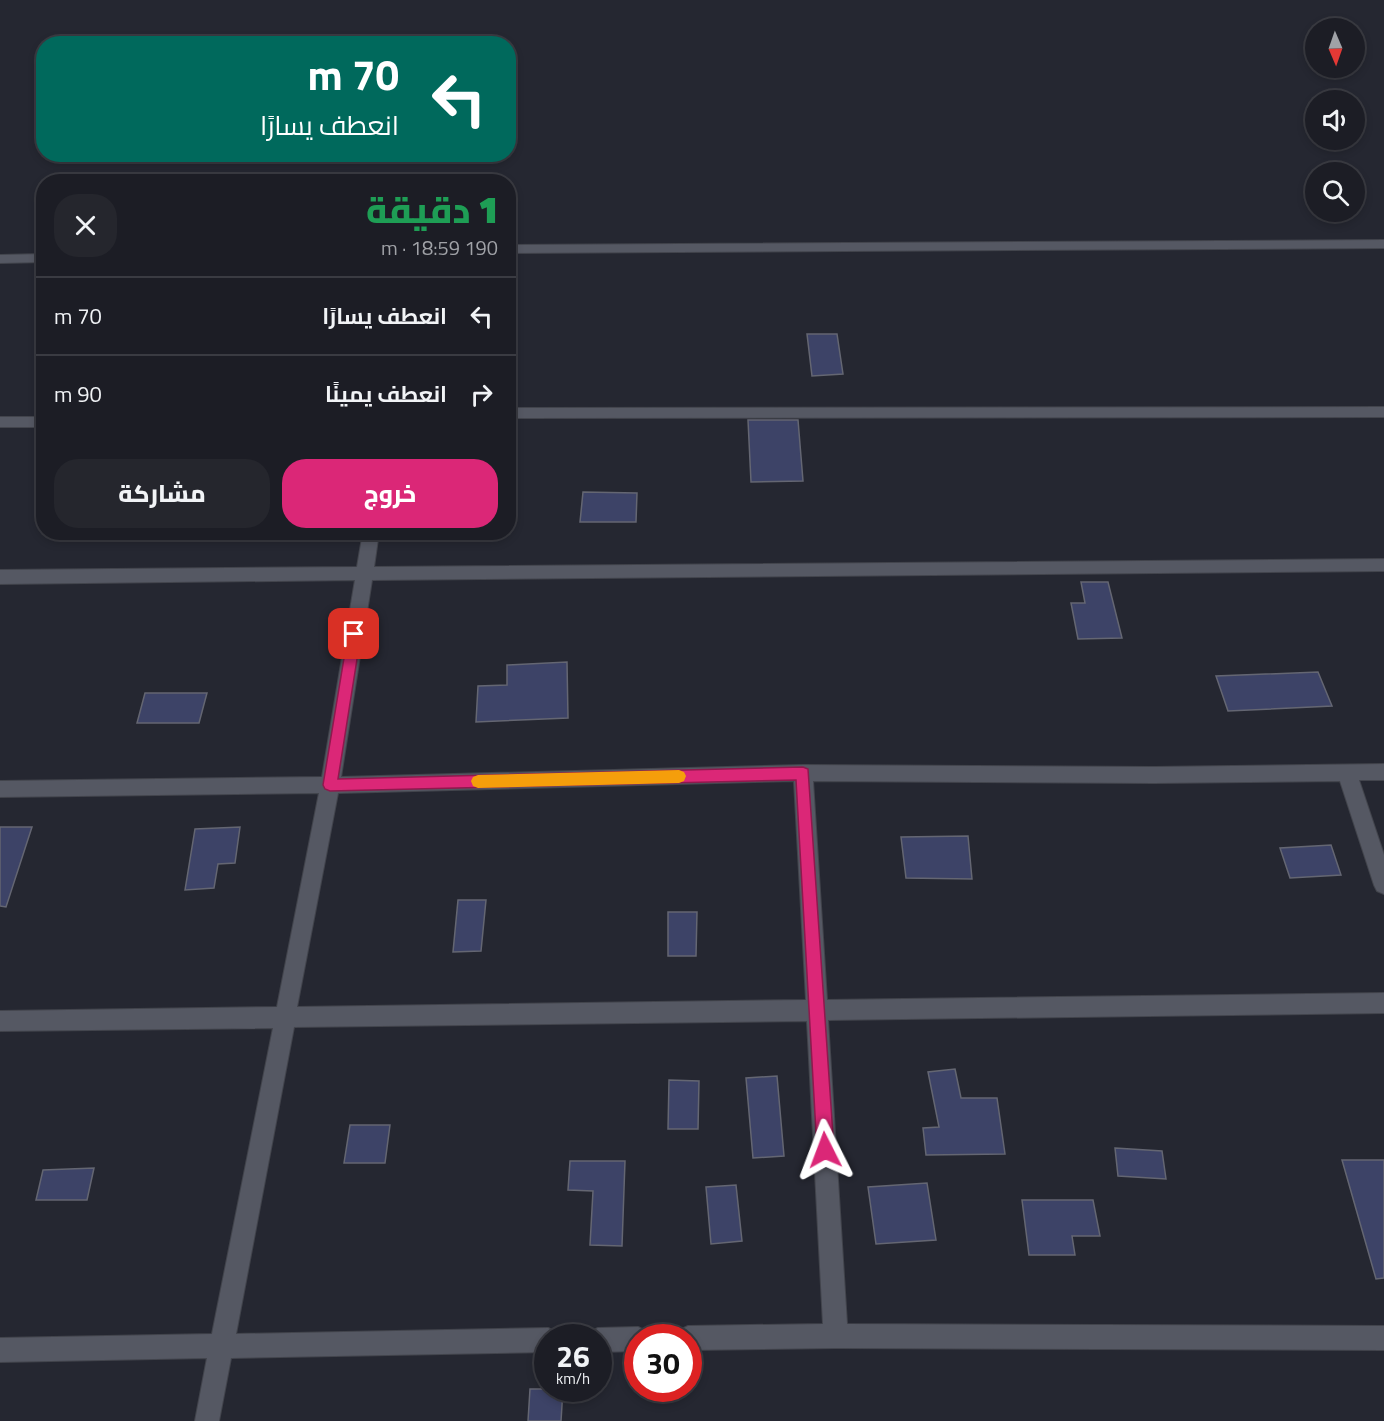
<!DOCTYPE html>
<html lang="ar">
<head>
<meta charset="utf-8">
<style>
	:root { --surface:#1c1d25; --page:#25262d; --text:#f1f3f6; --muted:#a0a2a7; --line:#3a3b42; --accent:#db2777 }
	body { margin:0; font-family:"Titillium Web",Cairo,sans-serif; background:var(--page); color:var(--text); direction:rtl; height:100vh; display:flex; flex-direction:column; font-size:22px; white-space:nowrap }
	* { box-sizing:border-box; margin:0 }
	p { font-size:20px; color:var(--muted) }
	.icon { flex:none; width:33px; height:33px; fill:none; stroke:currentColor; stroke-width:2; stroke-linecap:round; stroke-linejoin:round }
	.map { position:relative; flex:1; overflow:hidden; direction:ltr }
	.sheet { position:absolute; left:36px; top:174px; width:480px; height:366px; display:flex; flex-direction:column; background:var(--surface); border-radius:24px; box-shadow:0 3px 9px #0003,0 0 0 2px var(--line); direction:rtl }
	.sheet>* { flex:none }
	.banner { position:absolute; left:36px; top:36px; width:480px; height:126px; border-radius:24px; box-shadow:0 3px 9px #0003,0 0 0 2px var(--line); direction:rtl; background:#00695c; color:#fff; overflow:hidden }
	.needle { width:39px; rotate:178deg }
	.buttons { position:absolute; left:1305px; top:18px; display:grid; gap:12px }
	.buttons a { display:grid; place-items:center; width:60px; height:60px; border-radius:50%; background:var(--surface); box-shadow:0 3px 9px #0003,0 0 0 2px var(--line); font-size:30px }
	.speed { position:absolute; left:534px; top:1324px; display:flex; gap:12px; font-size:30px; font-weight:700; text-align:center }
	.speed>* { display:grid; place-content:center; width:78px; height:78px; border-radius:50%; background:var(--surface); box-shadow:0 3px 9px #0003,0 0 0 2px var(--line); line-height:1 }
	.speed small { font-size:15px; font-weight:400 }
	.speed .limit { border:9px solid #d22; background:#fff; color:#111 }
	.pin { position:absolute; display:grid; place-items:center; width:51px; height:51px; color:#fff; margin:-26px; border-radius:12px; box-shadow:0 3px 9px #0006 }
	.me { position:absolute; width:66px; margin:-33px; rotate:357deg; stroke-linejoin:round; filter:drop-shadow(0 0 4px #0008) }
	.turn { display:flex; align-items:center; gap:21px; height:126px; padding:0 18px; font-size:27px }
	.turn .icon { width:78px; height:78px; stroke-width:2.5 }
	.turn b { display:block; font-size:42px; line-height:51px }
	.round { display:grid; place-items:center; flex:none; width:63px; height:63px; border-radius:24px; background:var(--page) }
	.headline { display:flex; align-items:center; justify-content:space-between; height:102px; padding:0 18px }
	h1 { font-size:36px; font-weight:800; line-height:45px; color:#1e9e55 }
	.cta { display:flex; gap:12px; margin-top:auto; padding:12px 18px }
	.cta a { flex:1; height:69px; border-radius:24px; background:var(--accent); color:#fff; font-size:24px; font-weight:800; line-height:69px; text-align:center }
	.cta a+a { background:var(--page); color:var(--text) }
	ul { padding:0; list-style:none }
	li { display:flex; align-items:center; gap:18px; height:78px; padding:0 18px; border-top:2px solid var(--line) }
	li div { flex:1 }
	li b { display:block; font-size:22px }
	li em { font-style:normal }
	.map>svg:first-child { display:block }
	.building { fill:#3d4367; stroke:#646672; stroke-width:1.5 }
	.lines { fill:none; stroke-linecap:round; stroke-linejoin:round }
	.minor-casing { stroke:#42444c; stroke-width:2 }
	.minor { fill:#555863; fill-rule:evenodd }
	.route { fill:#db2777; stroke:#8e194d; stroke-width:1.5 }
	.slow { fill:#f59e0b }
</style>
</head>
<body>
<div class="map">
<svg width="1384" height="1421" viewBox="0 0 1384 1421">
	<rect width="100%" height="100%" fill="#252731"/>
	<path class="building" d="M807,334H837L843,374L812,376Z
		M748,420H798L803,481L751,482Z
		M583,492L637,493L636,522H580Z
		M1081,582H1108L1122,638L1078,639L1071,603H1085Z
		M567,662L568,718L476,722L478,686L507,685V665Z
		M1318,672L1332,706L1228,711L1216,676Z
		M145,693H207L199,723H137Z
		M0,827H32L6,907L0,906Z
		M240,827L235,863L218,864L214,888L185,890L195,829Z
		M968,836L972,879L906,878L901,837Z
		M1331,845L1341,875L1290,878L1280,848Z
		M458,900H486L481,951L453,952Z
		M668,912H697L696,956H668Z
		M955,1069L961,1098H997L1005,1154L926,1155L923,1128L939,1127L928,1072Z
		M777,1076L784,1156L753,1158L746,1078Z
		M669,1080L699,1081L698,1129H668Z
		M350,1125H390L385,1163H344Z
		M1115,1148L1162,1151L1166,1179L1118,1176Z
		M1342,1160H1384V1278L1376,1279Z
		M570,1161H625L622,1246L590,1245L593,1191L568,1190Z
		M94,1168L87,1200H36L43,1170Z
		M927,1183L936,1240L876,1244L868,1187Z
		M736,1185L742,1241L711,1244L706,1187Z
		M1022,1200H1093L1100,1236H1072L1075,1255H1029Z
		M530,1389H563L561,1421H528Z"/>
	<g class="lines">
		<g class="minor-casing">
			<path id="minor" d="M1384,240V248L508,253V245Z
				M44,254V262L0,263V255Z
				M1384,407V417L508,418V408Z
				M0,417H44V427H0Z
				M363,532H379L374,567L1384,559V571L372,580L341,777L803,765L1154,767L1384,764V780H1359L1384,855V894L1377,891L1374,885L1340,781L1154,783L813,781L827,1000L1384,993V1013L828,1020L847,1324L1384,1326V1350L836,1348L688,1350V1338H676L680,1330L688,1326L823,1324L807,1021L294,1027L236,1334L548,1328L556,1332L559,1338H548V1352L231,1358L219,1421H195L207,1358L0,1362V1338L212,1334L273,1028L0,1031V1011L277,1007L319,793L0,797V781L322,777L355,580L0,584V570L357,567ZM794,781L806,1000L297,1007L338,793Z
				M638,1327L646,1331L649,1338H638V1351L598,1352V1338H587L590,1332L598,1328Z"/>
		</g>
		<use href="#minor" class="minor"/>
	</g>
	<path class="route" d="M354,628L361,634L338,779L803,767L808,769L834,1150L831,1156L825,1159L819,1156L817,1150L796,780L330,791L325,789L323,785L348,634Z"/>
	<path class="slow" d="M679,770L684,772L686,776L684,781L679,783L478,788L473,786L471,781L473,777L478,775Z"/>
</svg>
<div class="buttons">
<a><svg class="needle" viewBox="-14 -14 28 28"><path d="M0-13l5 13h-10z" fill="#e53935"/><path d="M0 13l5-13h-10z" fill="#a0a2a7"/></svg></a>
<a><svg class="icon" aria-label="sound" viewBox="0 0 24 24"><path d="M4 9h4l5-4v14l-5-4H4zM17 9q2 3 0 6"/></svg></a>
<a><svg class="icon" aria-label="search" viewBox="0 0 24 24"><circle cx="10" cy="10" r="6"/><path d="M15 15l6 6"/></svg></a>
</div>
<div class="speed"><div>26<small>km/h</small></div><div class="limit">30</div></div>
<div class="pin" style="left:354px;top:634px;background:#d93025"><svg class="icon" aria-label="arrive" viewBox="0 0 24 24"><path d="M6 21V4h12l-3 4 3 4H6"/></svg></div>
<svg class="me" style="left:825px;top:1150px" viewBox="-20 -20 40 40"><path d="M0-17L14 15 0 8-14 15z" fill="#db2777" stroke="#fff" stroke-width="4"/></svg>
<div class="banner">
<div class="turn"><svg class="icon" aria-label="left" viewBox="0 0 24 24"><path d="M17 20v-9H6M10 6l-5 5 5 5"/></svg><div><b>70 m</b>انعطف يسارًا</div></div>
</div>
<section class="sheet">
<div class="headline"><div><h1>1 دقيقة</h1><p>190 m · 18:59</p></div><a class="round"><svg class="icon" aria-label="close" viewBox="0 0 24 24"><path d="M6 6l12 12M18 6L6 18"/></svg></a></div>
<ul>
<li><svg class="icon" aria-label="left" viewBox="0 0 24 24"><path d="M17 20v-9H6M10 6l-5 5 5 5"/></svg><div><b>انعطف يسارًا</b></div><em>70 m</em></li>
<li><svg class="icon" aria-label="right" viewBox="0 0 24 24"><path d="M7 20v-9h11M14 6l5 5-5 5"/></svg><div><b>انعطف يمينًا</b></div><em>90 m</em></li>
</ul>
<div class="cta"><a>خروج</a><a>مشاركة</a></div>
</section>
</div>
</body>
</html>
